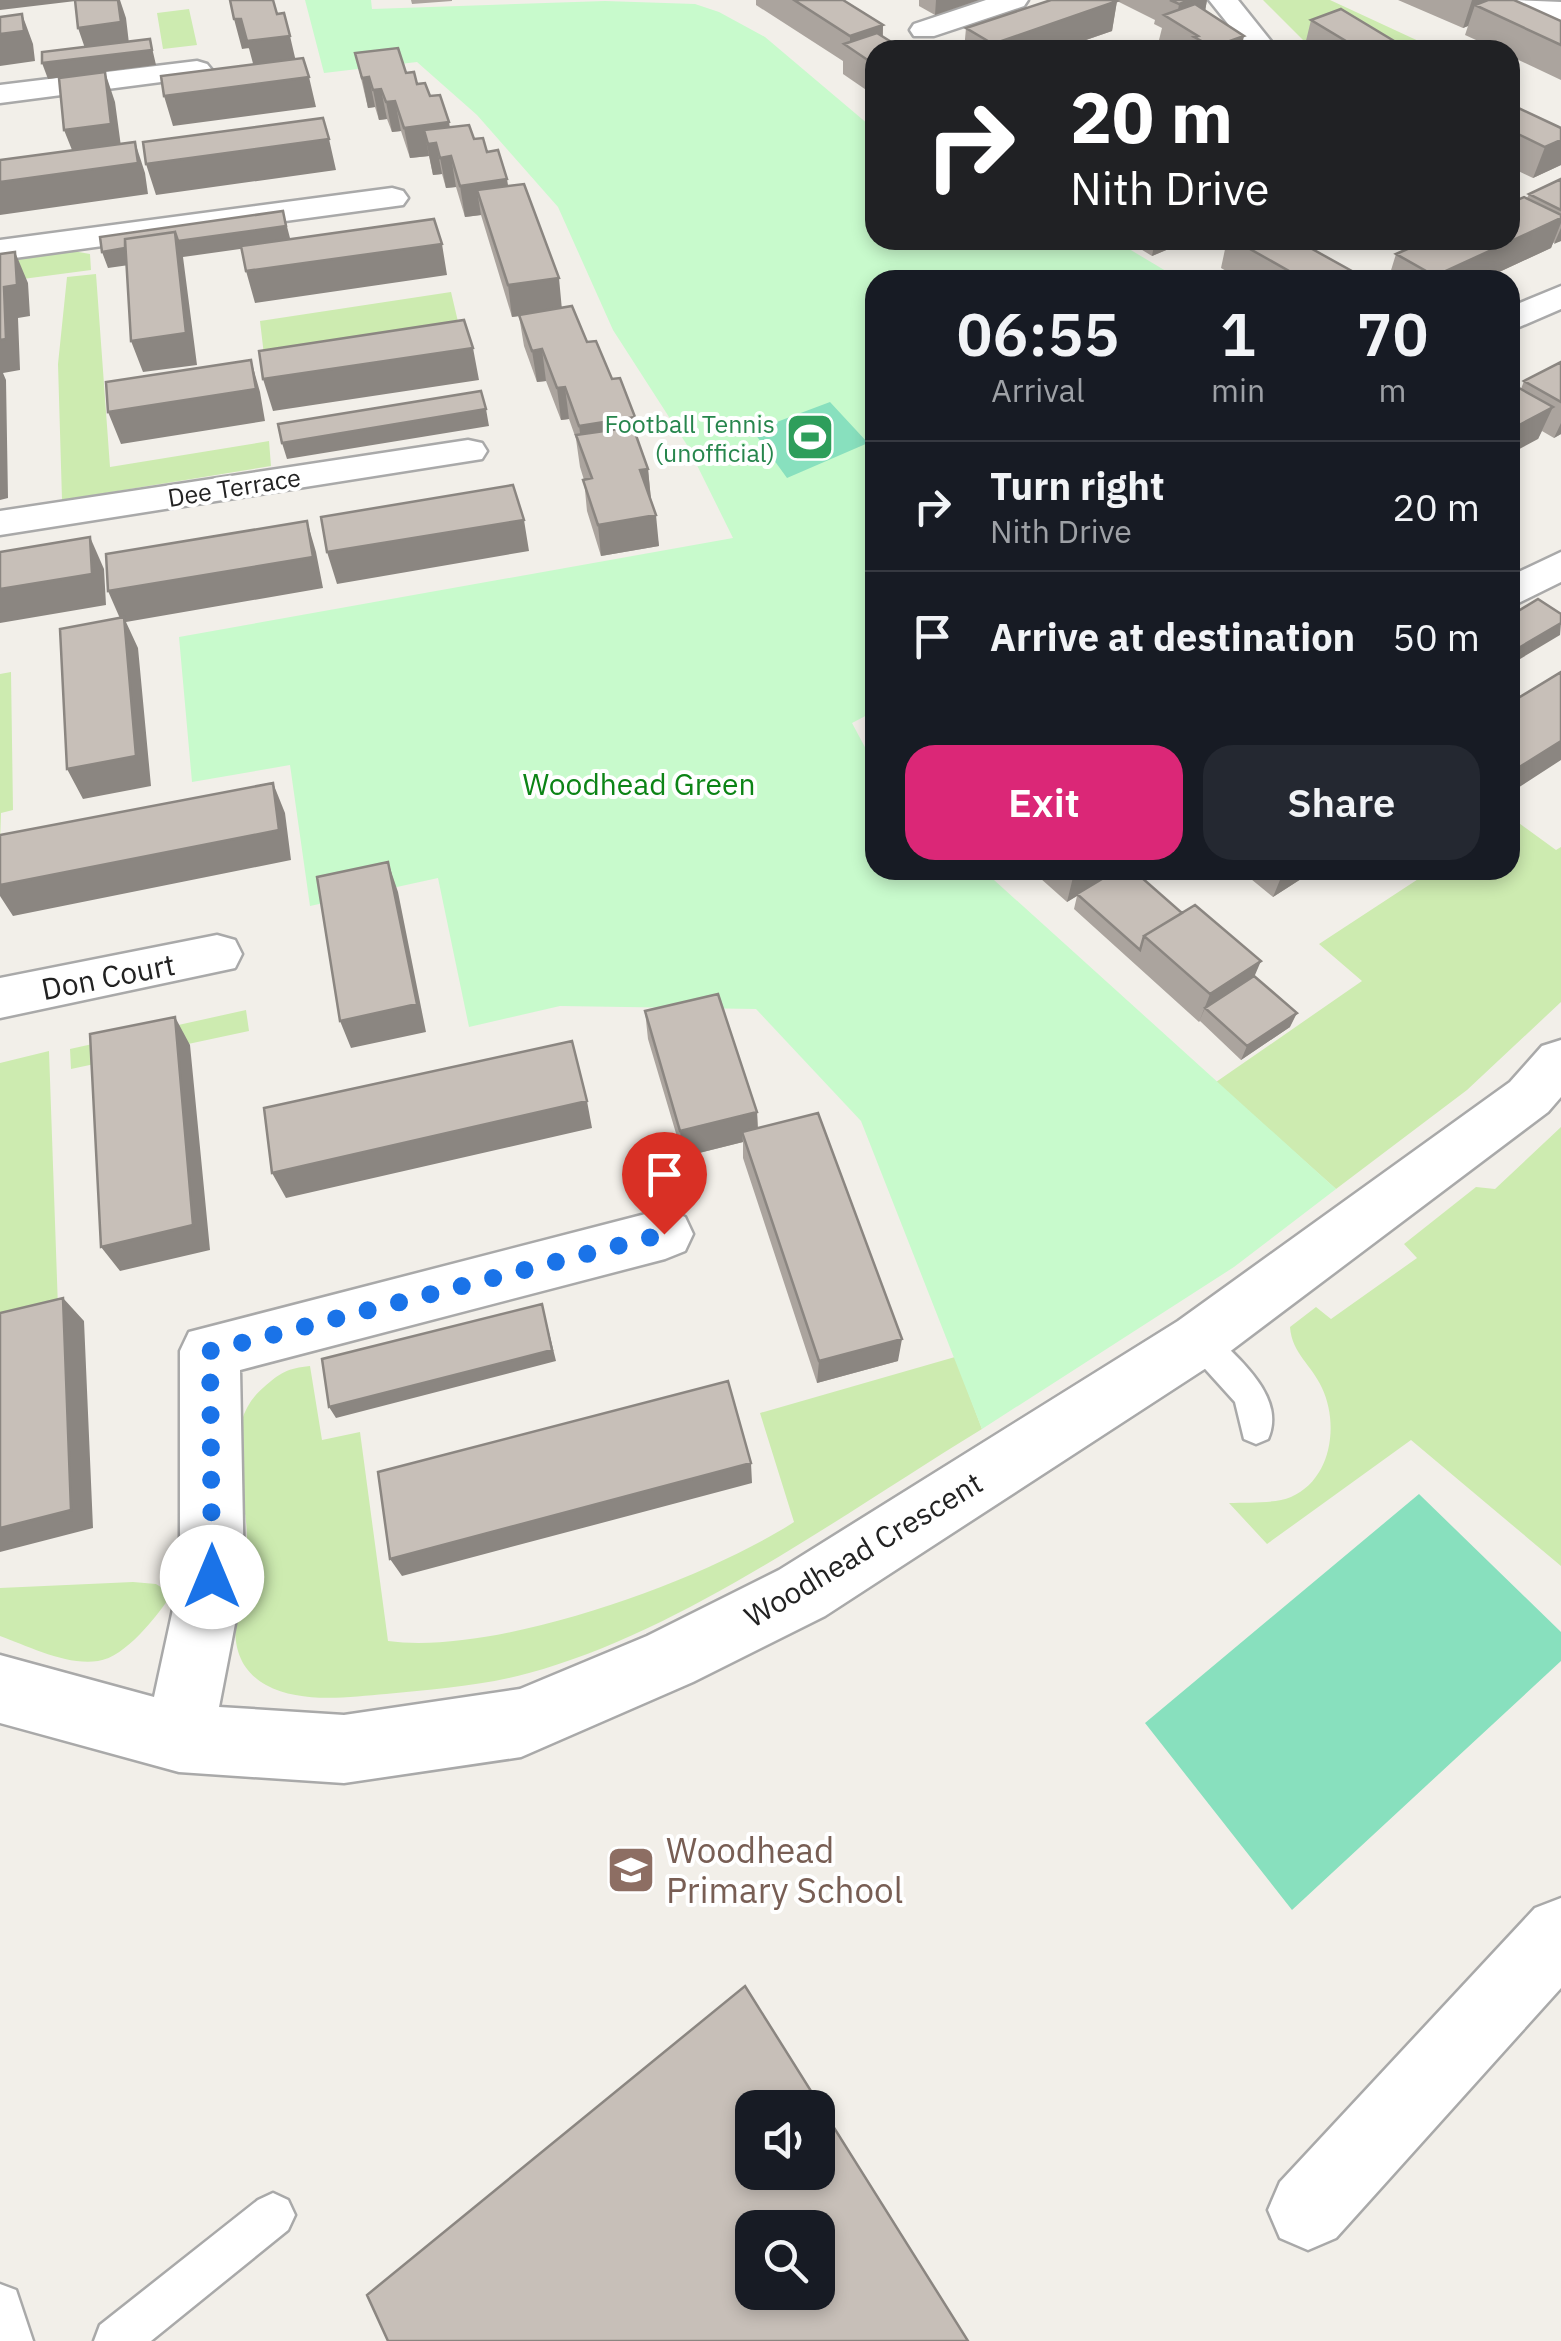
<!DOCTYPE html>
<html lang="en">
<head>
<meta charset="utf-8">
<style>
	:root { --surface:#171b24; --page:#242831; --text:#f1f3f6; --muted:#9ea1a6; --line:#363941; --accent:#db2777 }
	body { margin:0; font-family:"IBM Plex Sans",sans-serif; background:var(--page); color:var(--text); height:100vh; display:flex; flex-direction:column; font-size:38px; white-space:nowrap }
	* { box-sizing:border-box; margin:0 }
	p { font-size:32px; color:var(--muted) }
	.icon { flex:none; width:55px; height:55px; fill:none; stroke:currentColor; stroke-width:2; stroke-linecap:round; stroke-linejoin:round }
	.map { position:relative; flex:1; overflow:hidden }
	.details { position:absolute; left:865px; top:270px; width:655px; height:610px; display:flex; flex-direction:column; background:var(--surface); border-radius:30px; box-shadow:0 5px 15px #0003 }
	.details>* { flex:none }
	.banner { position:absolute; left:865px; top:40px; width:655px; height:210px; border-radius:30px; box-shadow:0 5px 15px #0003; background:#202124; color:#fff; overflow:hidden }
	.fabs { position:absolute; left:735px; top:2090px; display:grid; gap:20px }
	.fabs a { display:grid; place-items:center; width:100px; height:100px; border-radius:20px; background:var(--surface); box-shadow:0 5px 15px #0003; font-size:50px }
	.pin { position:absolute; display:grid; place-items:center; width:85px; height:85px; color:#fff; margin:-102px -42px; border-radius:50% 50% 50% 0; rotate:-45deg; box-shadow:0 0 10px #0007 }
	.pin .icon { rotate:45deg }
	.me { position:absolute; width:110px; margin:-55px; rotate:0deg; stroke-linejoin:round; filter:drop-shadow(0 0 8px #0008) }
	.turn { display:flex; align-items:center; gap:35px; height:210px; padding:0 40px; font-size:45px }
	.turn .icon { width:130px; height:130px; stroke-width:2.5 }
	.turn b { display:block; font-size:70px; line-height:85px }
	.eta { display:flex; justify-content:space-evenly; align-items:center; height:170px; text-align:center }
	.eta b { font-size:60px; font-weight:600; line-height:70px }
	.button { display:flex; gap:20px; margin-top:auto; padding:20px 40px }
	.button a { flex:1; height:115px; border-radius:30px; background:var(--accent); color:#fff; font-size:40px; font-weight:600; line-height:115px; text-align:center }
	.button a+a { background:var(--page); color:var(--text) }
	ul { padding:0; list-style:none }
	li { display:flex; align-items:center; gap:30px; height:130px; padding:0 40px; border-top:2px solid var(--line) }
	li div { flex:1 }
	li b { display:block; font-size:38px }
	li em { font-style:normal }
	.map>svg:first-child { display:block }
	.grass { fill:#cdebb0 }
	.park { fill:#c8facc }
	.pitch { fill:#88e0be }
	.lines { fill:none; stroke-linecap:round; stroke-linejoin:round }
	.service-casing { stroke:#a9a9a9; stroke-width:5 }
	.minor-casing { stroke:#a9a9a9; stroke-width:5 }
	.tertiary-casing { stroke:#a9a9a9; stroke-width:5 }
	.service { fill:#fff; fill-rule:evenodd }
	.minor { fill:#fff; fill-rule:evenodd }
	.tertiary { fill:#fff; fill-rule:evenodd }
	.wall { fill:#aba49e }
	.shaded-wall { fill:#8b8681 }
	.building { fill:#c7bfb8; stroke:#8b8681; stroke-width:2.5; fill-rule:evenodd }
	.route { stroke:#1a73e8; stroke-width:18; stroke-dasharray:0 32.4 }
	.labels { text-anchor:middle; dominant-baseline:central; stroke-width:8; stroke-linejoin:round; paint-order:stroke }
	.far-leisure-label { font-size:25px; fill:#27864d; stroke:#fff; text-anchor:end }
	.far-street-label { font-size:25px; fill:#222; stroke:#fff }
	.park-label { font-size:30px; fill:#0c8416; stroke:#fff }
	.street-label { font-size:30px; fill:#222; stroke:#fff }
	.near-education-label { font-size:35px; fill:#785e54; stroke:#fff; text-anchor:start }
</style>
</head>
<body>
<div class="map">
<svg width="1561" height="2341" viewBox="0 0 1561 2341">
	<rect width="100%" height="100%" fill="#f2efe9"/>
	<path class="grass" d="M1263,0H1330L1438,50H1392L1347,26L1305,42Z
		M189,9L197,45L163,49L157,13Z
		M73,251L90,254L91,270L0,282V262Z
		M96,274L110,467L269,441L271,466L62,500L58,364L67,277Z
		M451,292L459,326L264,355L260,321Z
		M11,672L13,810L1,813L0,844V674Z
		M1512,818L1556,850L1561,847V1002L1467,1090L1336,1189L1216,1082L1362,981L1319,944L1432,870H1510Z
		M246,1010L249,1031L71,1069L70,1049Z
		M49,1051L58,1308L0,1314V1063Z
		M1561,1127V1566L1411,1440L1267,1544L1229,1503C1248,1502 1274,1504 1291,1497C1332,1479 1339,1424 1322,1388C1312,1365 1292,1354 1290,1327L1316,1307L1331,1319L1417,1258L1404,1244L1476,1187L1495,1189Z
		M955,1357L982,1429C846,1512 682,1632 529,1673C482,1686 433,1689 386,1694C348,1697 301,1704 266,1685C211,1654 246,1587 247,1539C247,1489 218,1426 264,1387C280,1373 288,1368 310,1366L322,1440L360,1432L388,1641C496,1656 703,1581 794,1522L760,1413Z
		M133,1582L156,1584L172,1594C157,1616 126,1657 98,1661C67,1666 28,1646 0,1636V1588Z"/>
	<path class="park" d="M305,0H371L372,9L605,1L695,4L719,12L765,37L875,130V240H1114L1181,280H875V711L852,723L875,766V870H983L1336,1189L1234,1267L982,1429L861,1121L756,1009L560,1006L469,1027L438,878L310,906L290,765L192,782L179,637L733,538L687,445L613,330L558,207L477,115L417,62L324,73Z"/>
	<path class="pitch" d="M830,402L868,443L787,478L753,431Z
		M1419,1494L1561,1632V1661L1292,1910L1145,1723Z"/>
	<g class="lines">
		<g class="service-casing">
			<path id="service" d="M1199,1325L1210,1330C1237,1358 1287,1396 1268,1439L1256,1444L1244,1439L1235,1402L1188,1350L1183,1340L1188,1330Z
				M273,2193L288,2200L295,2215L288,2230L151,2341H94L100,2325L258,2200Z
				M0,2284L16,2290L33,2341H0Z"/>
		</g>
		<g class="minor-casing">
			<path id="minor" d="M986,0H1028L1024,6L934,36H914L910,30L914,24Z
				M1209,0H1238L1278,50H1249Z
				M197,61L207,64L212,70L207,76L0,103V85Z
				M392,188L403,191L408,198L403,205L0,260V240Z
				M1561,286V309L1510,331V307Z
				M468,440L482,443L487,451L482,459L0,535V511Z
				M1561,552V582L1510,607V576Z
				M217,935L235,940L242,954L235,968L0,1018V978Z
				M1561,1040V1097L1548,1112L1220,1359L825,1616L693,1682L521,1757L344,1783L179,1772L0,1723V1655L154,1697L180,1577V1351L189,1332L665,1209L685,1217L693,1234L685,1251L665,1259L240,1370L244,1577L219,1707L344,1715L520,1689L647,1636L779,1570L1178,1321L1510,1082L1542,1046Z
				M1561,1898V1988L1336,2238L1308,2250L1280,2238L1268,2210L1280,2182L1535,1908Z"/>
		</g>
		<g class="tertiary-casing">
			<path id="tertiary" d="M1514,0L1561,2V20L1518,6Z"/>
		</g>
		<use href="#service" class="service"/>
		<use href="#minor" class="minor"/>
		<use href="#tertiary" class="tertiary"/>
	</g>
	<path class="wall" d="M411,0H452V1L412,4Z
		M756,0H843L883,25V36L875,50V96L843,74V61L756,5Z
		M919,0H979L935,15L919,6Z
		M1051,0H1207L1205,11L1241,50H1168L1158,44L1162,28L1154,24L1155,20L1117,1L1112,31L1057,50H964L966,28Z
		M1398,0H1514L1561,21V80L1510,56V50H1498L1465,35L1468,26L1463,28Z
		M1311,20L1409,50H1305L1304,49Z
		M355,53L406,73L430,96L450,127L474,139L487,152L508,186L562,308L612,379L635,417L637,438L648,469L651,499L659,546L601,556L587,511L584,480L580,467L576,439L569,419L561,420L546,381L537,382L524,346L519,316L512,317L481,215L465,217L456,187L446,188L442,174L433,175L429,156L410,158L401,131L392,132L387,119L379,120L375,107L368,108Z
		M1510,104L1561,128V165L1533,178L1510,167Z
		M1561,179V241L1553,243L1551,248L1482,280H1388L1396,254L1527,198L1529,194Z
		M1126,240H1190L1152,256Z
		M1227,240H1296L1368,280H1242L1221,268Z
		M1561,362V434L1554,438L1542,431L1538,439L1521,389L1524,381Z
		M1031,870H1133L1254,976L1290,1027L1241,1060L1200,1021L1199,1022L1074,909L1077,896L1067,902Z
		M1240,870H1315L1273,897Z
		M645,1011L757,1112L758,1128L898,1361L817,1383L743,1158V1142L683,1157L648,1039Z"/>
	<path class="shaded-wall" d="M0,0H84L0,10Z
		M118,0H120L126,18L130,52L88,57L78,28Z
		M936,0H979L935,15Z
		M1186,0H1207L1203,23L1176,22L1179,4Z
		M1472,0H1495L1475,5L1468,26L1463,28Z
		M1117,1L1112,31L1057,50H992L993,44Z
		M22,14L33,44L35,61L0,66V34Z
		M234,19H241L249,48L242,49Z
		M883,25L882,50L850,48V36Z
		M290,36L297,66L255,71L247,41Z
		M1244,36L1241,50H1212L1213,47Z
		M150,39L156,65L48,79L42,63Z
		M105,72L115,102L122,154L76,160L64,130Z
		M309,77L316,107L173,126L164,96Z
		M369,77L375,107L368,108L362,78Z
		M381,89L387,119L379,120L373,90Z
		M395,101L401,131L392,132L386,102Z
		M449,122L454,152L436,143L442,174L433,175L424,130L429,156L410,158L404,128Z
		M329,139L336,170L156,195L146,164Z
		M1561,140V165L1533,178L1545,147Z
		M135,142L145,173L148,194L0,215V182Z
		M451,156L456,187L446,188L440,158Z
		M507,179L512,210L477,190L481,215L465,217L460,186Z
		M283,211L291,242L183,257L197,365L143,372L131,341L178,258L108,268L102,252L175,232Z
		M1561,218V223L1551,248L1482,280H1434L1435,276Z
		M1561,228V241L1554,244Z
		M1155,240H1190L1152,256Z
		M442,244L447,275L255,303L246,271Z
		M15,252L28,283L30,316L18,318L20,370L3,373L6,380L8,498L0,500V340L4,287Z
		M559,278L562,310L512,317L508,285Z
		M473,348L479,380L273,411L263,379Z
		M542,349L546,381L537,382L532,351Z
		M251,360L260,392L265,421L121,444L108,412Z
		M565,387L569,419L561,420L557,388Z
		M1553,407L1538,439L1510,454V430Z
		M486,409L489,426L287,459L282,443Z
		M635,417L638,449L583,454L579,426Z
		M1561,423V434L1554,438Z
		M648,469L651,500L640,470Z
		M656,515L659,546L601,556L598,525Z
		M524,520L529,551L337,584L327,552Z
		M307,521L316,552L323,588L126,622L138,648L151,786L83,799L67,769L122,623L108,591Z
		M90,537L104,569L106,605L0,623V589Z
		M1561,623L1560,635L1510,665V653Z
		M1561,741V760L1510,793V777L1513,771Z
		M273,783L285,813L291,860L13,916L0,896V885Z
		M388,862L398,892L426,1032L351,1048L340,1021Z
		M1079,870H1120L1067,902L1074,873Z
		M1284,870H1315L1273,897Z
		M1261,961L1249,989L1205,1008L1199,1022L1210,994Z
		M1297,1013L1290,1027L1241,1060L1247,1046Z
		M175,1017L190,1045L210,1250L120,1271L101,1247Z
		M587,1101L592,1128L286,1198L272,1173Z
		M757,1112L758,1138L742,1132L743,1142L683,1157L680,1131Z
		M63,1298L84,1321L93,1528L0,1552V1528Z
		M542,1304L556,1361L336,1418L329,1407Z
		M902,1339L898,1361L817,1383L819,1361Z
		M751,1463L752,1483L402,1576L390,1559Z"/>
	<path class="building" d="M75,0H118L121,22L78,28Z
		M230,0H273L277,14L284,13L290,36L247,41L241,19H234Z
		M794,0H843L883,25L850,36Z
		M1051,0H1114L1117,1L993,44L966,28Z
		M1170,0H1191L1179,4Z
		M1488,0H1514L1561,21V45L1475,5Z
		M1195,4L1244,36L1213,47L1194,37L1198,36L1164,15Z
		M1341,9L1409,50H1361L1311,20Z
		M22,14L24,31L0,34V17Z
		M877,33L904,50H875V65L844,44Z
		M150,39L152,50L42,63V52Z
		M1145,45L1155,50H1132Z
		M398,48L406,73L414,72L417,84L425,83L430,96L440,95L449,122L404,128L395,101L386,102L381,89L373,90L369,77L362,78L355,53Z
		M303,58L309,77L164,96L161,76Z
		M105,72L111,124L64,130L59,78Z
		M1510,104L1561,128V140L1545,147L1510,130Z
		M323,118L329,139L146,164L143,142Z
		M469,125L474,139L483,138L487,152L498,150L507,179L460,186L451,156L440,158L436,143L428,144L424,130Z
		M135,142L138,163L0,182V160Z
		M1561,179V210L1529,194Z
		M524,184L559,278L508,285L477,190Z
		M1524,197L1561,215V218L1435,276L1396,254L1428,240H1510V203Z
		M283,211L286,226L178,241L175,232L125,239V248L102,252L100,237Z
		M434,219L442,244L246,271L241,246Z
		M175,232L186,333L131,341L125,239Z
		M1234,240H1296L1368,280H1305Z
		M15,252L17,285L4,287L6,339L0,340V254Z
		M572,306L587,342L596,341L612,379L620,378L635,417L579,426L565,387L557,388L542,349L532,351L519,315Z
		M464,320L473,348L263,379L259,351Z
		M251,360L256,389L108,412L106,382Z
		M1561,362V402L1524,381Z
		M1510,383L1553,407L1510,430Z
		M481,391L486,409L282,443L278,424Z
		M633,427L648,469L640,470L656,515L598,525L583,480L592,478L576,435Z
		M513,485L524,520L327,552L321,517Z
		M307,521L313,557L108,591L106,554Z
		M90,537L92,574L0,589V552Z
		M1538,599L1561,614V623L1510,653V616Z
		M124,617L136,756L67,769L60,629Z
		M1561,672V741L1513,771L1510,769V703Z
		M273,783L279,830L0,885V835Z
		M388,862L417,1004L340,1021L317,877Z
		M1117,870H1133L1182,913L1144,936L1140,950L1077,894Z
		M1195,905L1261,961L1210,994L1144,936Z
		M1254,976L1297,1013L1247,1046L1205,1008Z
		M718,994L757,1112L680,1131L645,1011Z
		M175,1017L193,1225L101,1247L90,1034Z
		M572,1041L587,1101L272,1173L264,1108Z
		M818,1113L902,1339L819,1361L742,1132Z
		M63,1298L71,1510L0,1528V1313Z
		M542,1304L552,1350L329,1407L322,1359Z
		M728,1381L751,1463L390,1559L378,1472Z
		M745,1986L968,2341H388L367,2295ZM752,2108H818V2172H752ZM752,2228H818V2292H752Z"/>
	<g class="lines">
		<path class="route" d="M212,1577L210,1351L664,1234"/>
	</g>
	<defs>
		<g id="stadium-square" transform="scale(2.5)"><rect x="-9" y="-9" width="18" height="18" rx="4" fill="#2e9e5b" stroke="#fff"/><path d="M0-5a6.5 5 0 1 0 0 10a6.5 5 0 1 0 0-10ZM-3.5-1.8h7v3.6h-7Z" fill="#fff"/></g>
		<g id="school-square" transform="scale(2.5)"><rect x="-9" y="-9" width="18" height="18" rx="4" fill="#8d6e63" stroke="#fff"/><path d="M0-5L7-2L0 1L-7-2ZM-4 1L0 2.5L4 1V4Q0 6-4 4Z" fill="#fff"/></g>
	</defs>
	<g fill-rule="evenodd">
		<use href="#stadium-square" x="810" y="437"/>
		<use href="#school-square" x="631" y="1870"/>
	</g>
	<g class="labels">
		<g class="far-leisure-label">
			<text x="775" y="423">Football Tennis<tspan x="775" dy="29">(unofficial)</tspan></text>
		</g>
		<g class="far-street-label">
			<text transform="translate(234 487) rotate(-9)">Dee Terrace</text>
		</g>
		<g class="park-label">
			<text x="639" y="783">Woodhead Green</text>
		</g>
		<g class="street-label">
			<text transform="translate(108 976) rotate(-11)">Don Court</text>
			<text transform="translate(863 1549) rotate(-31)">Woodhead Crescent</text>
		</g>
		<g class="near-education-label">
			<text x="666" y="1850">Woodhead<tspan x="666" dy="40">Primary School</tspan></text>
		</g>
	</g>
</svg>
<div class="fabs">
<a><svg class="icon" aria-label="sound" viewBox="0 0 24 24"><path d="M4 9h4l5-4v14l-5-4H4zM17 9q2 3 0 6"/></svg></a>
<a><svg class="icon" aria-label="search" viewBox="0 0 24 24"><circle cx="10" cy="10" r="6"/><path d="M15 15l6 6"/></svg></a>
</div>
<div class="pin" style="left:664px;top:1234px;background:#d93025"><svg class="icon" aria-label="arrive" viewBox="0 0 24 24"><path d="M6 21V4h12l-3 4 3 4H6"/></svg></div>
<svg class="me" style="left:212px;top:1577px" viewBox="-20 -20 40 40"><circle r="19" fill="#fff"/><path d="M0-13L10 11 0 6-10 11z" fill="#1a73e8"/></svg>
<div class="banner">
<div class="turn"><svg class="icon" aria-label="right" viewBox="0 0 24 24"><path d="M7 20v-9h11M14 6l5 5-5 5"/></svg><div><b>20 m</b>Nith Drive</div></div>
</div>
<section class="details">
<div class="eta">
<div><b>06:55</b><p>Arrival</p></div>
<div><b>1</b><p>min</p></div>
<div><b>70</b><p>m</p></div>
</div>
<ul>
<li><svg class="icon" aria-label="right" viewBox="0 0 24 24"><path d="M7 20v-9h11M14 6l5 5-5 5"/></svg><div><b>Turn right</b><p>Nith Drive</p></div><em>20 m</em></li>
<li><svg class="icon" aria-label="arrive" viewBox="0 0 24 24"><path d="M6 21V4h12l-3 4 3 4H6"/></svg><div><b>Arrive at destination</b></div><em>50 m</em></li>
</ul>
<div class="button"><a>Exit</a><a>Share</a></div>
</section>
</div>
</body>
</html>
